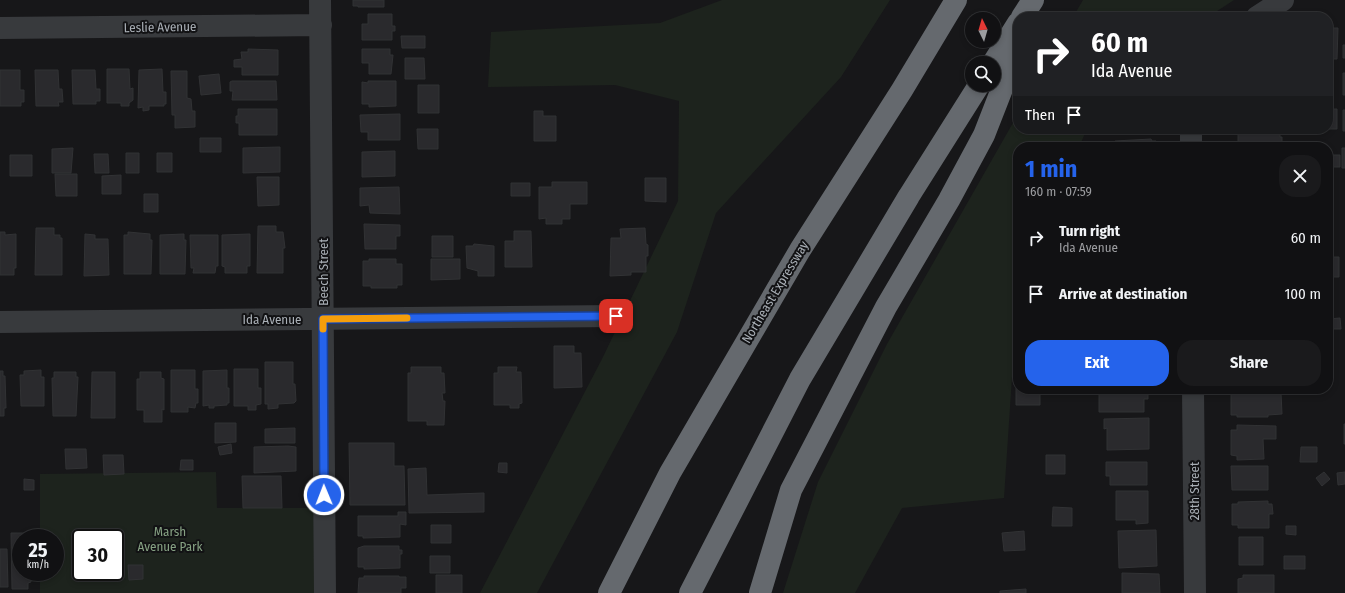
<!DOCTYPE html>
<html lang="en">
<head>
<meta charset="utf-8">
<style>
	:root { --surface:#111113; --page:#1a1a1c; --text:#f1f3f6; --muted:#9c9da0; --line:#303133; --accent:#2563eb }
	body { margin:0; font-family:"Fira Sans Condensed",sans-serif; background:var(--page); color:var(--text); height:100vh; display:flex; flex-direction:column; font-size:15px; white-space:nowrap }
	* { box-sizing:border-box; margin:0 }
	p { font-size:13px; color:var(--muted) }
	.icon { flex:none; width:22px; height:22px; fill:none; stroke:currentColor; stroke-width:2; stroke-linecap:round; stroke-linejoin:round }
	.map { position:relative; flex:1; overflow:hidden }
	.drawer { position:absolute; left:1013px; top:142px; width:320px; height:252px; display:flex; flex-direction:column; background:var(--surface); border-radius:16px; box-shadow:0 2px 6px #0003,0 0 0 1px var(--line) }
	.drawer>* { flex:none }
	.hud { position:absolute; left:1013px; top:12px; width:320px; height:122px; border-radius:16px; box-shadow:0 2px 6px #0003,0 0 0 1px var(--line); background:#202124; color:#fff; overflow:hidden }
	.needle { width:26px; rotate:355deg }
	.tools { position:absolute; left:965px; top:12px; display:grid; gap:8px }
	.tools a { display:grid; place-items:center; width:36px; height:36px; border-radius:50%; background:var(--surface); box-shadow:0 2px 6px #0003,0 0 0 1px var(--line); font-size:20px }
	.speed { position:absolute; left:12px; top:529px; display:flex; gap:8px; font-size:20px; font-weight:700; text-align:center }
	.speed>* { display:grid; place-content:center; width:52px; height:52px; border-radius:50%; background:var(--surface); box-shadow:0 2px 6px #0003,0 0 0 1px var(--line); line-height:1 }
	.speed small { font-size:10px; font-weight:400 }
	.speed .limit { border:2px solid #111; border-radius:6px; background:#fff; color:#111 }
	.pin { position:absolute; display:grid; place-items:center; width:34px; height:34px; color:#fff; margin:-17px; border-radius:8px; box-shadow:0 2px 6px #0006 }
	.me { position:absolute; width:44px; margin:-22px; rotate:359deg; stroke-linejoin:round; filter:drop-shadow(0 0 3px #0008) }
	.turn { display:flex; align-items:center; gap:14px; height:84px; padding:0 12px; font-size:18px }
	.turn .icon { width:52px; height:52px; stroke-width:2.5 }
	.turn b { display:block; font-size:28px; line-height:34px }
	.then { display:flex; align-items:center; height:38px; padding:0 12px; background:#0003; gap:8px; font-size:15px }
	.round { display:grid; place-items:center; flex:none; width:42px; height:42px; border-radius:16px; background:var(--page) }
	.overview { display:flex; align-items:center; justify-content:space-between; height:68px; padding:0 12px }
	h1 { font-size:24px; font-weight:700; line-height:30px; color:var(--accent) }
	.cta { display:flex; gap:8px; margin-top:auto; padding:8px 12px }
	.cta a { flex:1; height:46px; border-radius:16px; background:var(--accent); color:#fff; font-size:16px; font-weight:700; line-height:46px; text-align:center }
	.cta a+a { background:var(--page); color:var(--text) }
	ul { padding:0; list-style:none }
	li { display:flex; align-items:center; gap:12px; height:56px; padding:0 12px }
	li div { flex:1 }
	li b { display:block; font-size:15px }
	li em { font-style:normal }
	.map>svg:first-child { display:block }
	.green { fill:#1d231d; fill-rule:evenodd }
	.building { fill:#2a2a2d; stroke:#313234 }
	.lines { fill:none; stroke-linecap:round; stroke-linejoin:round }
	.minor { stroke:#383a3d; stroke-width:22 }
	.highway { stroke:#65696e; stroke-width:22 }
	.route-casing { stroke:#184099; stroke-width:10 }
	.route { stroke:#2563eb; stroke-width:7 }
	.slow { stroke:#f59e0b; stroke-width:7 }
	.labels { text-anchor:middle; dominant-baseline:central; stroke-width:4; stroke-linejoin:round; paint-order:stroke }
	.street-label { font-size:13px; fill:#aab0b7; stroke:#121214 }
	.park-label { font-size:13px; fill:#86a183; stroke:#121214 }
</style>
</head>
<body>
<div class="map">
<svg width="1345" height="593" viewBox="0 0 1345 593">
	<rect width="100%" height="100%" fill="#171719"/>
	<path class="green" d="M722,0H890L841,77L716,213L677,332L537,593H480L602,359L678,201L679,101L615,85L488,87L491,32L660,23Z
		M1083,0H1234L1208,17H1073Z
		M1018,114V129H1087L1079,147H1018V286L1004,498L902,508L855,593H783L818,482L887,344Z
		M216,472L217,508H324L325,593H40V572H55V538H40V474ZM81,538H115V572H81Z"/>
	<path class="building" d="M353,0H384V7H358V6H353Z
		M368,14H392V26H395V31H392V40H362V24H368Z
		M1328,28H1338L1337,59H1328Z
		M401,36H425V48H402Z
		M1343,45H1345V58H1343Z
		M248,49L278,50V75H242V67H234V60L242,59L241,52H248Z
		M362,49H390V55H393L391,74H369V63H362Z
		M405,58H424L425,79H405Z
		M107,69H129L130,89L133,88V100L129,103V106H121V103H107Z
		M162,69L163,92H166V104H164V106H149V110L143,111V107L138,108L139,70Z
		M0,70H20V90H24V102H21V106H0Z
		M35,70H58L59,89H62L63,102H58L59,106H36Z
		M72,70H95L96,89H100V101H96V104H73Z
		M171,71H187V98L191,99L192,111H195V127L175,128V115H172Z
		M1343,73H1345V95H1343Z
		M219,74L221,93L201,95L199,76Z
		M232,81H276L277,100H232L233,91H230V82Z
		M368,81H396V106L369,107V104H362V82L368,83Z
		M418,85H439V113H418Z
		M238,109H277V135H239V123H236V116H238Z
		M1328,109H1337V129H1315H1328Z
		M1343,110H1345V131H1343Z
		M534,111H543V116H556V141H534Z
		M400,114V140H368V132H361L360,115Z
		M417,129H438V149H418Z
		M1280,133V137H1282V147H1228V143L1238,144V134Z
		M200,138H221V152H200Z
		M1151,139L1152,141H1156V147H1115V141Z
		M280,147V172L243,173V148Z
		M73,148L71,173H52V149Z
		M1342,148H1345V168H1342Z
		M395,151V176L362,177V152Z
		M126,153H139V173H126Z
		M157,153H172V172H157Z
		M94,154H108L109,173H95Z
		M10,155H32V176H10Z
		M1328,155H1340V167H1328Z
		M55,174H77V196H56Z
		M121,175V194H102V176Z
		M257,177H279V205L258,206Z
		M645,178H666V202L645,201Z
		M552,182H587V204H570V219H562V224H546V218L539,219V187H552Z
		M511,183H530V196H511Z
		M399,187L400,214L370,213L369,205L360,206V188Z
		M144,194H158V212H144Z
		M364,224L400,225V236H396V249H365Z
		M258,226H276V232H283L285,248H283V273H257Z
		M36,228H54V235H60V238H62V275H35Z
		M645,228L646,244L648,245V256H646V272H631V275L610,276L611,238H621L620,229Z
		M514,231H531L532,267H505V241H514Z
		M0,232H5V235L16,234V268H14V275H0Z
		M128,232L150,234V240H152L151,274H124V235H128Z
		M85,234L95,235V239H108L109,275L84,276Z
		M184,234V240H186L185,274H160V235Z
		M250,234V266H247V273H225V267L222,266V235Z
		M190,235H218V266H216L215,273H193L194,268H191Z
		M432,236H453V257H432Z
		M474,244L494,246V276H478V271L467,268L466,246H473Z
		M1328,257H1339V277H1328Z
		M369,259H396V264H402V285H397V288H371V286H363V261H369Z
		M431,259H460V279L431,280Z
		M1340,318L1341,329H1328V319Z
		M554,346H574V353H581L582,387L554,388Z
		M265,362H293V384H295L296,401L294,403L278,404V408L268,409V404H265Z
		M411,367H441V373H444L445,393H442L443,401H445L444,425H427V421H408V373H411Z
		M498,367H517L516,372H521L522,403L519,404V408H510V405H494V373H498Z
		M234,369H258V388H261V404L256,405V410H248V406H234Z
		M41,370V377H44V406H21L20,375H24V371Z
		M171,370H195V389H198V403H196L195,408L188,407V412H171Z
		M227,370V388H229V403H227V405L214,406V408H209V405L203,406V371Z
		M0,371H3V376H5L6,408H4V416H0Z
		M54,372H76V377H78L76,416H53L52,378H54Z
		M92,372H115V418H91Z
		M140,372H161V378L164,379V410L162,409V422H144V410H137V379H140Z
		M1016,374H1018V389H1040V405H1016Z
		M1099,389H1143V391H1148V399H1144V412H1099Z
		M1236,392L1281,393L1282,414L1268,415V417H1237V415H1231V394H1235Z
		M1149,418V449L1107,450V428L1104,429V419Z
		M215,423H236V442L215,443Z
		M1344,424H1345V444H1344Z
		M1237,425L1276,426V439H1263L1264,459L1237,460V456L1231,455V430H1237Z
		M295,428V443H265V429Z
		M349,443H394V466H404L405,505H350Z
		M231,444L232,453L220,455L218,447Z
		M288,446L296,447V471L254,473V447Z
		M1301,447H1317V462H1300Z
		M65,449H86L87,468L66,469Z
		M103,455H123L124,474L104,475Z
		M1046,455H1065V474H1046Z
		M181,460H193V470H180Z
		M1106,462H1147V485H1110V476H1106Z
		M499,463H507V473L498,472Z
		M1231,466H1268V490H1232Z
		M426,468L427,495L484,493V512L409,513L408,469Z
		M1324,472L1330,479L1322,486L1316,478Z
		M1345,472V484L1338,485L1337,473Z
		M242,476H281L282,508H243Z
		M24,479L34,480V490H24Z
		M1116,491H1148V523L1136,524V520H1116Z
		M1268,501V504H1272L1273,514H1269V528H1238V525H1232V504H1238V502Z
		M1053,507L1072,508V526H1052Z
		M398,512H406V525L400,524V537L363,538V536H358V516H398Z
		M431,525H451V543H431Z
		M1286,526H1296V535L1286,534Z
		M1156,530L1157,566L1119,568L1118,531Z
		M1024,531L1025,550L1004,551L1002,533Z
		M11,533H29V538H21V572H31V582L28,583V589H12Z
		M1239,537H1263V565H1239Z
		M364,546H399V550H402V554H400V568L364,569V567H358V548Z
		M0,549H7L8,587H0Z
		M430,556H450V573H430Z
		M1284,556H1305V569H1284Z
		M128,565H143V579L129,580Z
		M1122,573L1159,574L1160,593H1122Z
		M436,575H462V593H436Z
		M1243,575H1274V593H1238V579L1243,578Z
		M364,576H399V577H406V588H401V593H358L359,578H364Z
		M1026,589V593H1000V591Z"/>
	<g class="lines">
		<path class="minor" d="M320,0L325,593
			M1257,17L1283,0
			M0,28L321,25
			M1191,129V147
			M0,322L616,316
			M1193,389L1195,593"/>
		<path class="highway" d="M1022,17L1033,0
			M993,63L1018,23
			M609,593L670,473L800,250L902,90L956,0
			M690,593L800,379L909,196L979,85
			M760,593L791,490L886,307L949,200L984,135L1018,48"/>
	</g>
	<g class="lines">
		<g class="route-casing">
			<path id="route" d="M324,495L323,319L616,316"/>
		</g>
		<use href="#route" class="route"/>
		<path class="slow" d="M323,329V319L407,318"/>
	</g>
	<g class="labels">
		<g class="street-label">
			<text transform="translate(160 27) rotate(-1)">Leslie Avenue</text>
			<text transform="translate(323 272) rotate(-90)">Beech Street</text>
			<text transform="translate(775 292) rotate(-59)">Northeast Expressway</text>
			<text x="272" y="319">Ida Avenue</text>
			<text transform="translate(1194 491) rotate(-90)">28th Street</text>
		</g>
		<g class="park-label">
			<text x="170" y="531">Marsh<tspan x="170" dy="15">Avenue Park</tspan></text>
		</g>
	</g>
</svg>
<div class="tools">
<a><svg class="needle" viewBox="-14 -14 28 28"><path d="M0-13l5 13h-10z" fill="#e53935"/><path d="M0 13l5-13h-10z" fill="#9c9da0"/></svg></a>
<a><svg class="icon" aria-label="search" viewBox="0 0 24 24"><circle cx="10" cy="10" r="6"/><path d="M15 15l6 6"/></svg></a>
</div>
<div class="speed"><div>25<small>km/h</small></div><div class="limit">30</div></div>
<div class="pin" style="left:616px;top:316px;background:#d93025"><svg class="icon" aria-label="arrive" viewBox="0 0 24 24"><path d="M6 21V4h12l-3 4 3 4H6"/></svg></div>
<svg class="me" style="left:324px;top:495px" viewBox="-20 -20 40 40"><circle r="17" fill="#2563eb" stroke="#fff" stroke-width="3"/><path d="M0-11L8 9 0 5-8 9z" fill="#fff"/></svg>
<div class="hud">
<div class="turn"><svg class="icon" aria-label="right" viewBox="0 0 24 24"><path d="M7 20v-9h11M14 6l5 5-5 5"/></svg><div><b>60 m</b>Ida Avenue</div></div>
<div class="then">Then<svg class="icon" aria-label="arrive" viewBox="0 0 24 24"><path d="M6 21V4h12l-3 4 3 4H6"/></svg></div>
</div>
<section class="drawer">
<div class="overview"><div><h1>1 min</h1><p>160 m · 07:59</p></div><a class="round"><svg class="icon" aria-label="close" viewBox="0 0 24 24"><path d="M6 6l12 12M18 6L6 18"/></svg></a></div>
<ul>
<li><svg class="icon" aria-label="right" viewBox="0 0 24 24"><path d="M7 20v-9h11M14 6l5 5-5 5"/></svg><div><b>Turn right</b><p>Ida Avenue</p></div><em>60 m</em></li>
<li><svg class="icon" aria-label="arrive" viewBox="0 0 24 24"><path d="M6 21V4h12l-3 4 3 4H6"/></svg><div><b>Arrive at destination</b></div><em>100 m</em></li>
</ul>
<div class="cta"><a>Exit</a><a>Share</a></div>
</section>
</div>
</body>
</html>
